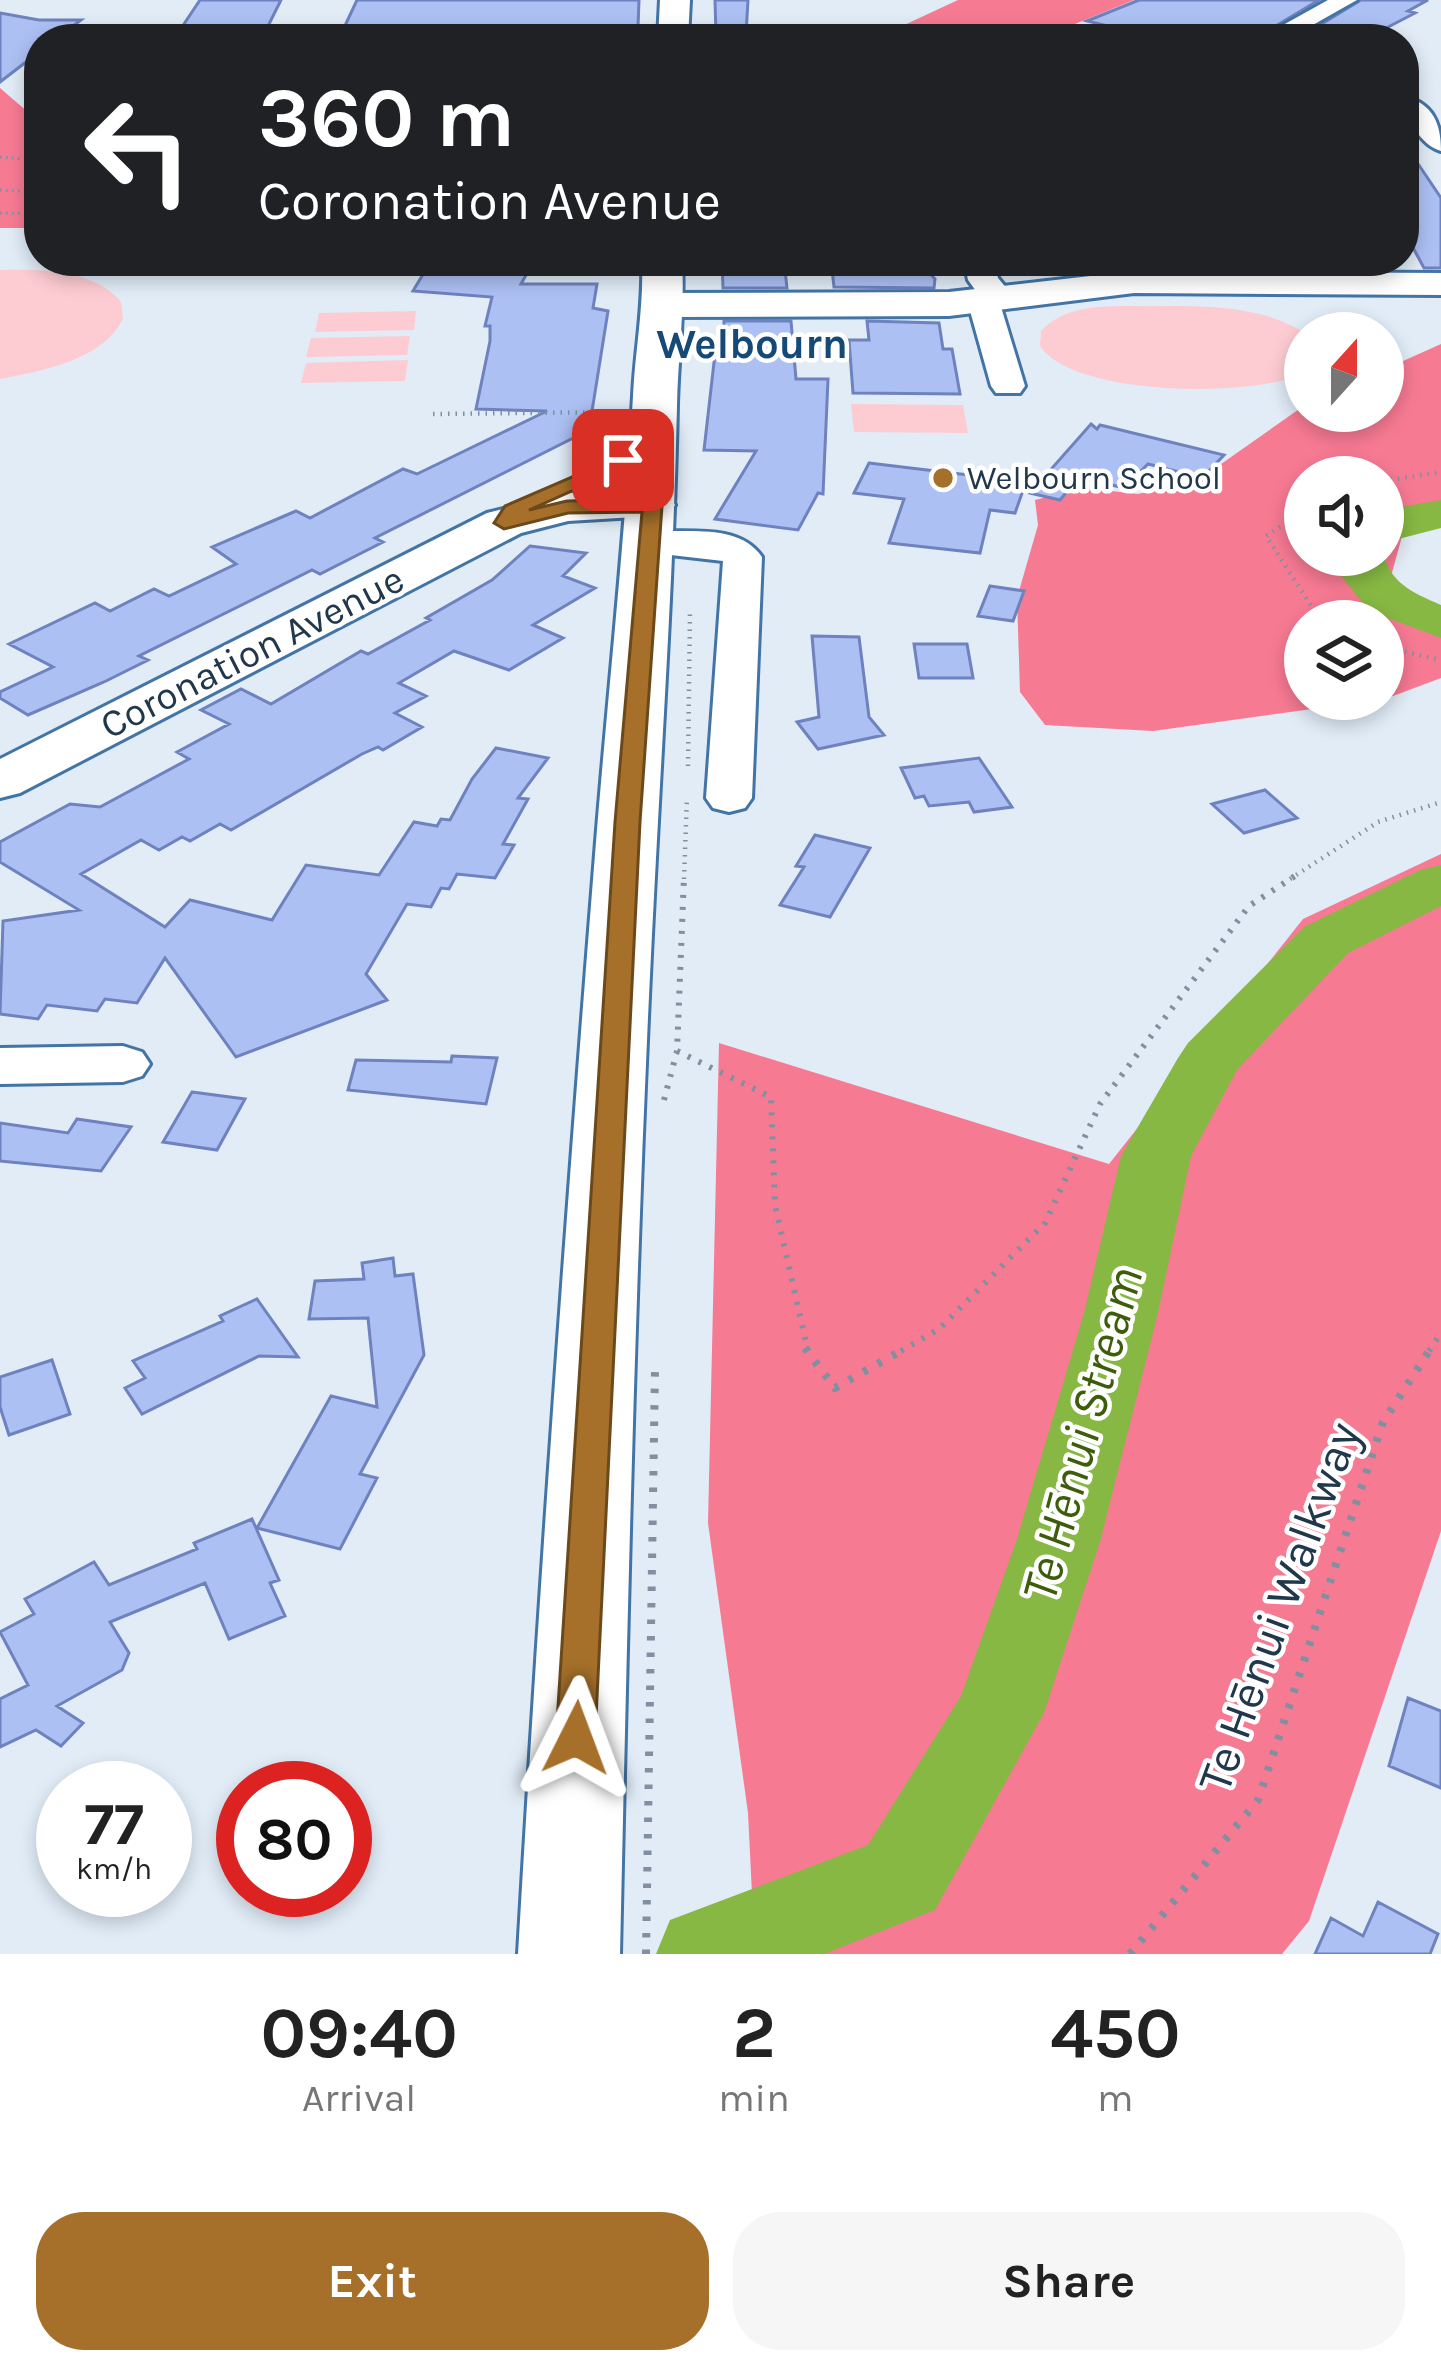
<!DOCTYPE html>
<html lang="en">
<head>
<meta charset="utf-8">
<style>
	:root { --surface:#fff; --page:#f6f6f6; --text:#222; --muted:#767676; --accent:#a6702a }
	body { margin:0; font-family:Karla,sans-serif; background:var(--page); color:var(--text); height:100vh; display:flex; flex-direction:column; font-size:45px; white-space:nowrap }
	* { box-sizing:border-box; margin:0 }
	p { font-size:39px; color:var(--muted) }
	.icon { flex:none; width:66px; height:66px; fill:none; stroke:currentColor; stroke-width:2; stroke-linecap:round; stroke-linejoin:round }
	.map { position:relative; height:1954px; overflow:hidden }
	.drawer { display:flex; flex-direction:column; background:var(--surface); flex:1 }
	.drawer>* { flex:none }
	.banner { position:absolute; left:24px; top:24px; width:1395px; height:252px; border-radius:48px; box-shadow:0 6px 18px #0003; background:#202124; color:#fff; overflow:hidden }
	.needle { width:78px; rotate:21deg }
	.buttons { position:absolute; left:1284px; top:312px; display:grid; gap:24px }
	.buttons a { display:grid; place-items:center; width:120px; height:120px; border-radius:50%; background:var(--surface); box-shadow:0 6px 18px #0003; font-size:60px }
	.speed { position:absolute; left:36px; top:1761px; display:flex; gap:24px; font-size:60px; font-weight:700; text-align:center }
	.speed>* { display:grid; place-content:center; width:156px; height:156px; border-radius:50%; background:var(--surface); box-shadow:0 6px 18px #0003; line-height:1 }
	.speed small { font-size:30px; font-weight:400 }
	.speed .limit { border:18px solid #d22; background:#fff; color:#111 }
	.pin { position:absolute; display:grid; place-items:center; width:102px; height:102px; color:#fff; margin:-51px; border-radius:24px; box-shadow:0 6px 18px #0006 }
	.me { position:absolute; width:132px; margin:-66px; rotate:3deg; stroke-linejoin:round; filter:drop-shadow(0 0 9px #0008) }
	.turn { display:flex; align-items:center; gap:42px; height:252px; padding:0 36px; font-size:54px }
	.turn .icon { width:156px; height:156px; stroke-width:2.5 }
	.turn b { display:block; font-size:84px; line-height:102px }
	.eta { display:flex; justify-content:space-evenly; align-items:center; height:204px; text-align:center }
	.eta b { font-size:72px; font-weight:700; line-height:84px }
	.primary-button { display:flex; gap:24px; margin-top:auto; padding:24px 36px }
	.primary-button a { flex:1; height:138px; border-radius:48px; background:var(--accent); color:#fff; font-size:48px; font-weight:700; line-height:138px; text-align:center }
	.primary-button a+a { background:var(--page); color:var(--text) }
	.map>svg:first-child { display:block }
	.green { fill:#fdccd2 }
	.forest { fill:#f77a93; fill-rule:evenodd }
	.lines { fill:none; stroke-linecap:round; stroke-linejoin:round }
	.river { fill:#87b843; fill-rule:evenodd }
	.building { fill:#adc0f3; stroke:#6d82be; stroke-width:3 }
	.minor-casing { stroke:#4275a6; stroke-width:6 }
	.major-casing { stroke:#4275a6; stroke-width:6 }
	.highway-casing { stroke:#4275a6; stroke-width:6 }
	.path-far3 { stroke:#8090a0; stroke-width:3; stroke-dasharray:1.5 4.5; stroke-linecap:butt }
	.path-far2 { stroke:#8090a0; stroke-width:4.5; stroke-dasharray:1.5 6; stroke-linecap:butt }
	.path-far1 { stroke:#8090a0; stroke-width:6; stroke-dasharray:3 9; stroke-linecap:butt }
	.path { stroke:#8090a0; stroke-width:8; stroke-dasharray:4.5 12; stroke-linecap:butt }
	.minor { fill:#fff; fill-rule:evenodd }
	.major { fill:#fff; fill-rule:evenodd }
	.highway { fill:#fff; fill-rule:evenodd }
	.route { fill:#a6702a; stroke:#6c491b; stroke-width:3 }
	.poi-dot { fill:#a6702a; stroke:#fff; stroke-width:4.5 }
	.labels { text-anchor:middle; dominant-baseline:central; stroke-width:9; stroke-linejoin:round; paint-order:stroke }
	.far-poi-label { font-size:33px; fill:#21374c; stroke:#fff; text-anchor:start }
	.street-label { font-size:39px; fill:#21374c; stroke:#fff }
	.far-district-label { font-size:42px; font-weight:bold; fill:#154a78; stroke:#fff }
	.near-street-label { font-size:48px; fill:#21374c; stroke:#fff }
	.near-water-label { font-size:51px; font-style:italic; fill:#3e5d0a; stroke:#fff }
</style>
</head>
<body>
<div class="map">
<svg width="1441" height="1954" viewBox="0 0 1441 1954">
	<rect width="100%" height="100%" fill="#e1ecf7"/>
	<path class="green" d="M0,270C39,269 94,269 121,302L123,319C102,361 41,371 0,379Z
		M1132,306C1189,307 1255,301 1305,333V373C1254,398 1074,397 1040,346L1041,331C1064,306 1100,306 1132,306Z
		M416,311L414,330L315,332L319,313Z
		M410,336L407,355L306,357L311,338Z
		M408,360L405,381L301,383L306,363Z
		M851,404L963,405L968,433L854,432Z"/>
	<path class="forest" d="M958,0H1134L1038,39H782L804,30L900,27Z
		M0,88L29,113L39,115V228H0Z
		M1441,344V521L1403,533L1390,580L1441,615V678L1385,699L1153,731L1045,725L1020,692L1017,598L1038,525L1035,500L1084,488L1138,494L1181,484L1214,469L1305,405V411H1383V370ZM1305,477H1383V555H1305ZM1305,621H1383V699H1305Z
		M1441,854V1531L1309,1921L1282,1954H755L748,1813L708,1523L719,1043L1109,1164L1303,919Z"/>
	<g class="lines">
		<path class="river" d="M1441,500V528L1383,543V510Z
			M1383,551C1389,582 1411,592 1441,605V638L1369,611L1335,568L1338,555H1383Z
			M1441,865V906L1348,953L1237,1070L1191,1156L1158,1313L1100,1542L1044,1713L935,1910L824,1954H656L670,1920L868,1845L961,1696L1016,1542L1084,1313L1121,1156L1178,1058L1188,1043L1304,927L1420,870Z"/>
	</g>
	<path class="building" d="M200,0H281L266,30H180Z
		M357,0H639L638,27L603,34H574L573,30L557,27L342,32Z
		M715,0H748L746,35H716Z
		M1139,0H1319L1254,39H1086L1112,27L1087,21Z
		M1361,0H1428L1408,11L1415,13L1365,39H1297Z
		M0,13L39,20H81L56,39H39V52L0,82Z
		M1404,143L1441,198V268H1424L1404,231Z
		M431,261H534L521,284H597L593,308L608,311L589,430L375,538L383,542L320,574L312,570L139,656L148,660L104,682L28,715L0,698V692L53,667L9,644L95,603L110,611L154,589L169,596L236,564L212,547L296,511L310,518L403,469L417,474L547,411L476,409L490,341V326H485L492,297L413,291Z
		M722,261H784L787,288H723Z
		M831,261H918L935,279L934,288L834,287Z
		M724,321H791L796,379H828L823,494L818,493L798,530L715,519L756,451L704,450L716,345H724Z
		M867,321L939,323L943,349H952L960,394L853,393L849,340H869Z
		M1091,424L1097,429L1100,425L1224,455L1202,478L1148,464L1124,488L1079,477L1060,500L1030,493Z
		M869,463L977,476L1026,482L1015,513L990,510L980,553L889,543L904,499L854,493Z
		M530,546L586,553L563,576L595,588L533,625L563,638L509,670L454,651L399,683L426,696L395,713L422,727L383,750L378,747L362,754L231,830L220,824L190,841L182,837L159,850L141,840L81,874L165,927L190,900L272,920L306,865L379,875L414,822L437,826L441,819L450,820L472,779L496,748L548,758L518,798L528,799L503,844L514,845L495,878L457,874L449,889L441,888L431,907L407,904L366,974L387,1000L236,1057L165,958L137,1003L105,999L97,1011L47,1005L38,1019L0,1014L3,921L79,910L0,862V842L70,804L100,807L189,759L177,752L229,724L201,710L241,689L271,704L361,651L368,654L430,620L426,618L492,580Z
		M990,586L1024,591L1013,621L978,616Z
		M812,636L859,637L869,717L884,735L818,749L797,722L819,717Z
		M914,644H967L973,678H919Z
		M979,758L1012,807L974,812L969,802L929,806L924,796L915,798L901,768Z
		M1265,790L1297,818L1244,833L1212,804Z
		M815,835L870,848L830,917L780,905L804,867L796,866Z
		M452,1056L497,1058L486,1104L348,1090L356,1060L451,1062Z
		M192,1092L245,1099L217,1150L163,1142Z
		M77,1119L131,1127L101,1171L0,1161V1123L68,1133Z
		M393,1258L395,1276L413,1274L424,1355L360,1474L377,1478L340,1549L257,1528L331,1396L377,1407L368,1318L309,1319L315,1281L364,1279L362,1263Z
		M257,1299L298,1357L259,1356L142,1414L125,1388L145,1378L133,1361L223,1321L220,1316Z
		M52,1360L70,1414L9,1435L0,1407V1377Z
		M252,1519L279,1580L270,1583L285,1616L229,1639L205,1583L110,1622L129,1653L122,1670L57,1706L83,1723L61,1746L36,1730L0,1747V1699L28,1685L0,1632L34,1614L25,1599L94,1562L109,1585L197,1549L194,1543Z
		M1408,1698L1441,1711V1788L1389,1766Z
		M1378,1902L1438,1934L1430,1954H1315L1331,1918L1363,1936Z"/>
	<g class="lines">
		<g class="minor-casing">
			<path id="minor" d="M1328,0H1357L1288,39H1258Z
				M1404,96C1433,104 1441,123 1441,151C1420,145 1404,116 1404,96Z
				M964,261H994L998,278L1008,290L1001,307L1025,386L1020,393H996L991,386L969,307L976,291L968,280Z
				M650,531C687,533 739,523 762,557L752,798L745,808L729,812L713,808L706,798L723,561L636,551L631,543L636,535Z
				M123,1046L142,1052L150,1064L142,1076L123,1082L0,1084V1048Z"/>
		</g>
		<g class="major-casing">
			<path id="major" d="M1134,271L1441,273V295L1134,293L949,316L664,317L650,313L644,305L650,297L664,293L949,292Z
				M652,491L668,495L675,505L668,515L568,521L521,533L20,793L0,798V759L487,513L567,493Z"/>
		</g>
		<g class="highway-casing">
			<path id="highway" d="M660,0H690L688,39H658Z
				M642,261H682C685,309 678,357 677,405C674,557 664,707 656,858C636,1223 628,1589 620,1954H518C539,1591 565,1229 594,867C606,710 624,554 633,396C635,351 644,307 642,261Z"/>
		</g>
		<path class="path-far3" d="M0,157L39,160
			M0,190L39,192
			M0,213L39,214"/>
		<path class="path-far2" d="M433,414L614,412
			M582,468L584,457L613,440
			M572,478L611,452
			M1383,481L1441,472
			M1305,510L1266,536L1312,607L1336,621
			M1383,647L1441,660
			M688,766L690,611
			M684,879L687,797
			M1290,879L1378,822L1441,802"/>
		<path class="path-far1" d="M677,1051L771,1097L775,1205L808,1351
			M664,1100L677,1051L684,876
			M901,1351L939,1329L1045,1223L1100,1104L1249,906L1295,876
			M1429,1351L1441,1333"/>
		<path class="path" d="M805,1348L835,1388L906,1348
			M646,1954L655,1370
			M1130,1954L1258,1800L1383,1422L1431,1348"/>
		<use href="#minor" class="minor"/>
		<use href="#major" class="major"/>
		<use href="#highway" class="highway"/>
	</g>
	<path class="route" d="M623,455L630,456V465L529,510L567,501L652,499L662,506L640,822L595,1738L590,1750L576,1755L562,1750L556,1738L615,822L642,512L568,513L504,529L494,523L505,506Z"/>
	<circle class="poi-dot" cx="943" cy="478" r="12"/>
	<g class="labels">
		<g class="far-poi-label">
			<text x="967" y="478">Welbourn School</text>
		</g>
		<g class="street-label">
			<text transform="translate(252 652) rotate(-27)">Coronation Avenue</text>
		</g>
		<g class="far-district-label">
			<text x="752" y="344">Welbourn</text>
		</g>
		<g class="near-street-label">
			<text transform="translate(1279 1607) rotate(-70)">Te Hēnui Walkway</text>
		</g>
		<g class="near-water-label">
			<text transform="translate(1082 1434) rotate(-75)">Te Hēnui Stream</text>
		</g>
	</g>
</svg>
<div class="buttons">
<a><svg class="needle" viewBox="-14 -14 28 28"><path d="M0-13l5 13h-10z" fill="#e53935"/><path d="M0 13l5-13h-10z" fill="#767676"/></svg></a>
<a><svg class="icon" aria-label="sound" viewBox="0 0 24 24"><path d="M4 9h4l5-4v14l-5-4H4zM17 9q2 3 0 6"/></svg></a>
<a><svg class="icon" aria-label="layers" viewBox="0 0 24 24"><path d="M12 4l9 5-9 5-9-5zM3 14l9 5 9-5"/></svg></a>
</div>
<div class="speed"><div>77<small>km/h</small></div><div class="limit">80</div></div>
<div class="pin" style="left:623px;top:460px;background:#d93025"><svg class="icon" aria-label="arrive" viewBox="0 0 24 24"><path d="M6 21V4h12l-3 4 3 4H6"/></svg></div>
<svg class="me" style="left:576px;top:1738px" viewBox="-20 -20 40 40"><path d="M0-17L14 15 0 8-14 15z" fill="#a6702a" stroke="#fff" stroke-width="4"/></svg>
<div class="banner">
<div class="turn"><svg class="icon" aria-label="left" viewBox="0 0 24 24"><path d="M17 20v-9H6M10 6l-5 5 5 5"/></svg><div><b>360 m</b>Coronation Avenue</div></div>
</div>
</div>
<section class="drawer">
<div class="eta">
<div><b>09:40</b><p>Arrival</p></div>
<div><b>2</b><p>min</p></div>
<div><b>450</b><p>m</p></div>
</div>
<div class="primary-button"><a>Exit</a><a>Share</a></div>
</section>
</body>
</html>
